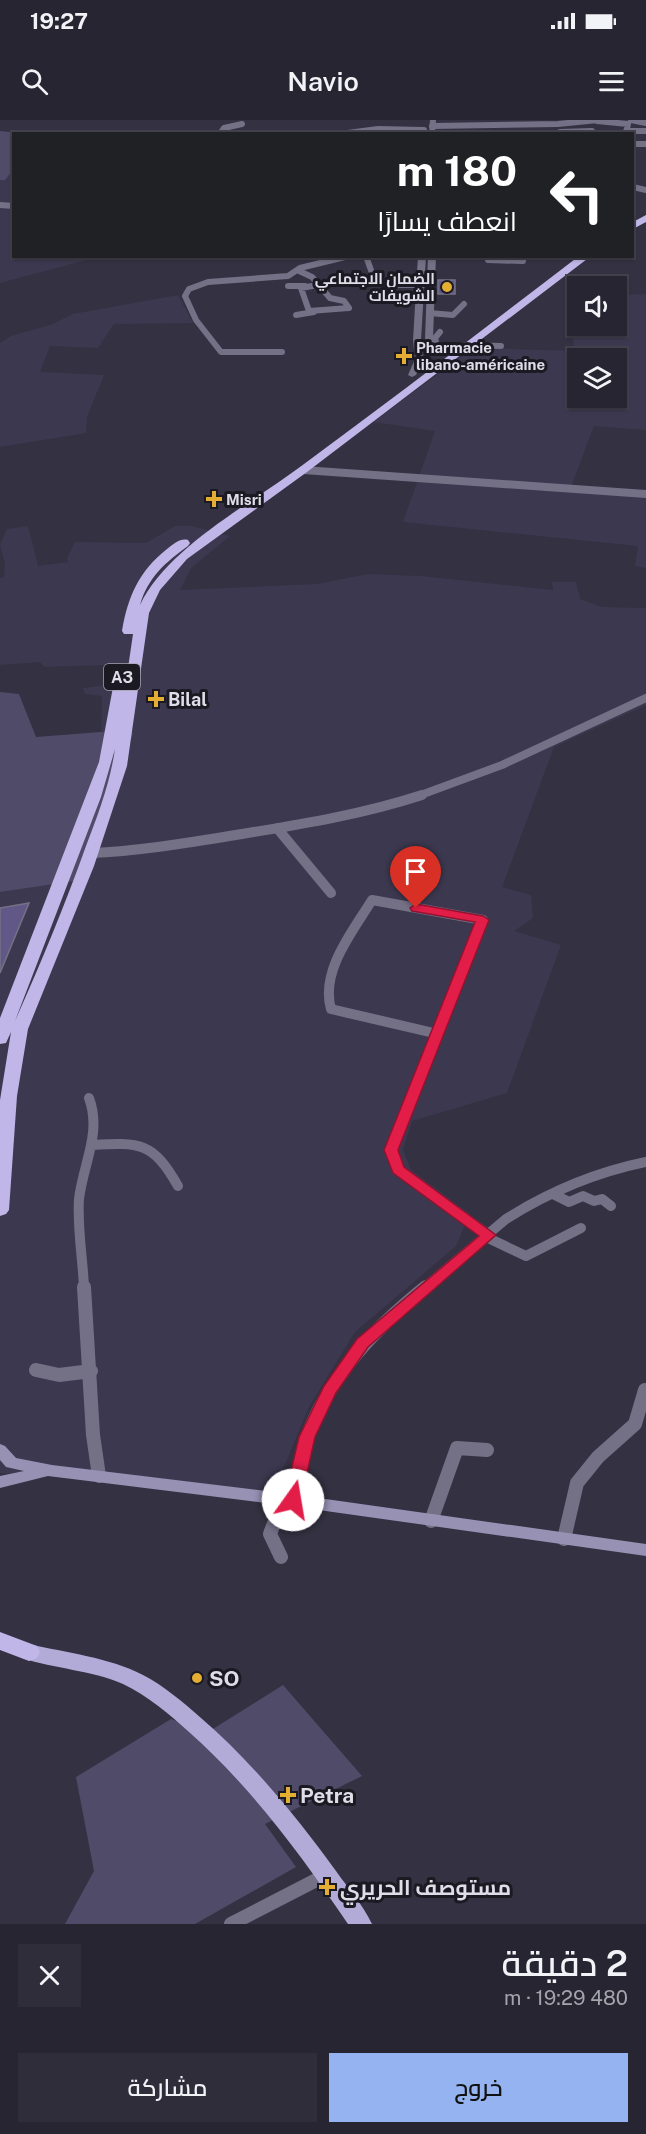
<!DOCTYPE html>
<html lang="ar">
<head>
<meta charset="utf-8">
<style>
	:root { --surface:#272532; --page:#2f2d3a; --text:#f1f3f6; --muted:#a4a5ac; --line:#43424d; --accent:#95b2f1 }
	body { margin:0; font-family:"Public Sans",Cairo,sans-serif; background:var(--page); color:var(--text); direction:rtl; height:100vh; display:flex; flex-direction:column; font-size:22px; white-space:nowrap }
	* { box-sizing:border-box; margin:0 }
	p { font-size:20px; color:var(--muted) }
	.icon { flex:none; width:33px; height:33px; fill:none; stroke:currentColor; stroke-width:2; stroke-linecap:round; stroke-linejoin:round }
	.map { position:relative; height:1804px; overflow:hidden; direction:ltr }
	.details { display:flex; flex-direction:column; background:var(--surface); flex:1 }
	.details>* { flex:none }
	.top-card { position:absolute; left:12px; top:12px; width:622px; height:126px; border-radius:0px; box-shadow:0 2px 4px #0004,0 0 0 2px var(--line); direction:rtl; background:#202124; color:#fff; overflow:hidden }
	.tools { position:absolute; left:567px; top:156px; display:grid; gap:12px }
	.tools a { display:grid; place-items:center; width:60px; height:60px; border-radius:0px; background:var(--surface); box-shadow:0 2px 4px #0004,0 0 0 2px var(--line); font-size:30px }
	.pin { position:absolute; display:grid; place-items:center; width:51px; height:51px; color:#fff; margin:-62px -26px; border-radius:50% 50% 50% 0; rotate:-45deg; box-shadow:0 0 6px #0007 }
	.pin .icon { rotate:45deg }
	.me { position:absolute; width:66px; margin:-33px; rotate:13deg; stroke-linejoin:round; filter:drop-shadow(0 0 4px #0008) }
	.turn { display:flex; align-items:center; gap:21px; height:126px; padding:0 18px; font-size:27px }
	.turn .icon { width:78px; height:78px; stroke-width:2.5 }
	.turn b { display:block; font-size:42px; line-height:51px }
	.round { display:grid; place-items:center; flex:none; width:63px; height:63px; border-radius:0px; background:var(--page) }
	.summary { display:flex; align-items:center; justify-content:space-between; height:102px; padding:0 18px }
	h1 { font-size:36px; font-weight:600; line-height:45px }
	.primary-button { display:flex; gap:12px; margin-top:auto; padding:12px 18px }
	.primary-button a { flex:1; height:69px; border-radius:0px; background:var(--accent); color:#111; font-size:24px; font-weight:600; line-height:69px; text-align:center }
	.primary-button a+a { background:var(--page); color:var(--text) }
	.status { display:flex; justify-content:space-between; align-items:center; height:42px; padding:0 30px; background:var(--surface); direction:ltr }
	.status svg { height:16px; fill:currentColor }
	header { display:flex; justify-content:space-between; align-items:center; height:78px; padding:0 18px; background:var(--surface); font-size:27px; font-weight:600 }
	.map>svg:first-child { display:block }
	.built { fill:#3c384f; fill-rule:evenodd }
	.green { fill:#504b69 }
	.building { fill:#625887; stroke:#757185; stroke-width:1.5 }
	.lines { fill:none; stroke-linecap:round; stroke-linejoin:round }
	.minor-far3 { stroke:#747086; stroke-width:6 }
	.minor-far2 { stroke:#747086; stroke-width:8 }
	.minor-far1 { stroke:#747086; stroke-width:10 }
	.minor { stroke:#747086; stroke-width:14 }
	.tertiary { fill:#747086; fill-rule:evenodd }
	.secondary { fill:#9791b4; fill-rule:evenodd }
	.primary { fill:#b3abd7; fill-rule:evenodd }
	.trunk { fill:#c0b6e7; fill-rule:evenodd }
	.route { fill:#e11d48; stroke:#92132f; stroke-width:1.5 }
	.poi-dot { fill:#e4ae35; stroke:#1b1a22; stroke-width:2 }
	.labels { text-anchor:middle; dominant-baseline:central; stroke-width:6; stroke-linejoin:round; paint-order:stroke }
	.far-poi-label { font-size:15px; font-weight:bold; fill:#dfdde8; stroke:#1b1a22; text-anchor:start }
	.shield { fill:#1b1a22; stroke:#a4a2ad; stroke-width:1.5 }
	.shield-label { font-size:16px; font-weight:bold; fill:#dfdde8 }
	.poi-label { font-size:18px; font-weight:bold; fill:#dfdde8; stroke:#1b1a22; text-anchor:start }
	.near-poi-label { font-size:21px; font-weight:bold; fill:#dfdde8; stroke:#1b1a22; text-anchor:start }
</style>
</head>
<body>
<div class="status"><b>19:27</b><svg viewBox="0 0 49 12"><path d="M0 12V9h3v3zM5 12V6h3v6zM10 12V3h3v9zM15 12V0h3v12zM26 1h20v11H26zM47 4h2v5h-2z"/></svg></div>
<header><svg class="icon" aria-label="menu" viewBox="0 0 24 24"><path d="M4 6h16M4 12h16M4 18h16"/></svg>Navio<svg class="icon" aria-label="search" viewBox="0 0 24 24"><circle cx="10" cy="10" r="6"/><path d="M15 15l6 6"/></svg></header>
<div class="map">
<svg width="646" height="1804" viewBox="0 0 646 1804">
	<rect width="100%" height="100%" fill="#343142"/>
	<path class="built" d="M13,50L14,136L98,137L0,163V60H5Z
		M577,171L578,206H616L617,175L646,174V310L594,306L571,367L646,377V448L635,446L638,426L403,402L435,311L373,302L473,228L575,231L567,188ZM578,238H616V278H578Z
		M178,175L193,203L114,204L98,228L50,226L40,252L104,255L87,297L86,313L0,327V223L11,216L53,204L73,194Z
		M28,406L38,446L68,442L67,438L75,422L146,423L175,406H192L230,416L191,448L180,470L317,464L368,454L421,456L553,470L552,462H576L580,479L602,487L646,488V585L554,627L502,767L531,775L533,798L514,811L561,825L507,973L412,1001L403,1030L411,1050L470,1094L456,1126L355,1212L310,1285L273,1373L0,1353V772L64,761L132,613L101,612L102,576L85,574L83,568L106,565V545L44,547L40,542L0,545V458L4,457L5,444L0,425L7,409Z"/>
	<path class="green" d="M0,11L21,13L14,14L13,50L5,60H0Z
		M0,572L19,574L36,617L101,612L133,613L81,760L0,772Z
		M283,1565L362,1656L265,1704L296,1747L195,1804H65L94,1751L76,1657L171,1599L208,1612Z"/>
	<path class="building" d="M438,160H455V174H438Z
		M29,783L0,853V788Z"/>
	<g class="lines">
		<path class="minor-far3" d="M631,0L646,3
			M597,1L628,4L626,14
			M432,6L558,4L598,0
			M626,11H646
			M560,12L592,11
			M220,14L224,8L242,4
			M340,14L378,9L424,10
			M633,24H646
			M633,67L646,70
			M0,85L14,86
			M366,136L372,153
			M488,140L523,141V136
			M297,150L312,157L330,178L344,181L349,188L309,191L301,168L318,165
			M397,165H422
			M288,166H305
			M429,193L453,195L464,184
			M296,195L314,192
			M466,225L501,226
			M437,226L435,218L440,212
			M282,232H221L196,200L185,176L189,169L208,162L288,156L300,148L349,136"/>
		<path class="minor-far2" d="M303,350L646,374
			M418,676L502,645L646,578"/>
		<path class="minor-far1" d="M277,708L331,773
			M91,733C142,731 192,722 242,714C303,704 364,694 422,675
			M372,780L483,800L438,914L331,889C320,851 353,811 372,780Z
			M438,914L391,1031L398,1050L489,1115
			M92,1025C140,1022 153,1022 178,1066
			M555,1075L569,1082L583,1076L594,1081L602,1079L611,1086
			M486,1117L526,1136L581,1108
			M84,1168C83,1140 77,1108 79,1079C83,1044 102,1013 89,978
			M424,1168L506,1099C549,1072 597,1052 646,1042"/>
		<path class="minor" d="M84,1167L93,1315L99,1356
			M36,1250L59,1255L91,1251
			M293,1380C297,1359 300,1337 307,1317C330,1255 375,1208 426,1167
			M431,1401L457,1328L487,1330
			M564,1419L577,1363L598,1337L635,1304L645,1270
			M281,1437L270,1414L283,1379
			M231,1804L326,1755"/>
		<path class="tertiary" d="M430,0H436L435,14H429Z
			M418,136H426L421,220L423,239L416,255L412,257L408,255L415,239L413,220Z
			M428,136H436L433,218L440,224L450,227V231C440,232 432,226 425,219Z"/>
		<path class="secondary" d="M0,1324L5,1326L16,1338L52,1345L283,1373L646,1424V1436L283,1385L48,1356L0,1368V1356L24,1351L6,1347L0,1340Z"/>
		<path class="primary" d="M29,1524C67,1533 108,1537 143,1555C164,1566 183,1582 201,1598C253,1643 296,1696 336,1751C348,1768 363,1785 372,1804H348C301,1735 252,1668 189,1612C169,1594 148,1576 123,1564C91,1550 55,1549 22,1538L19,1532L22,1526Z"/>
		<path class="trunk" d="M646,95V102L633,109V102Z
			M579,136H591L307,352L187,439L160,470L149,493L127,646L94,746L28,909L17,976L9,1090L6,1094L0,1096V980L11,912L6,923L0,924V898L99,642L116,551L123,547L128,548L133,514H124L122,511C128,476 139,451 167,429C174,424 180,418 188,420L190,423L188,426C166,442 148,457 140,485C167,428 250,384 300,347C394,278 486,207 579,136ZM115,629C110,663 98,695 86,726C65,785 41,843 15,901L101,677Z
			M0,1512L37,1526L40,1532L37,1538L29,1541L0,1530Z"/>
	</g>
	<path class="route" d="M416,784L483,796L489,800L398,1030L404,1047L496,1115L368,1227L336,1273L315,1317L301,1380L299,1385L293,1387L287,1385L284,1380L299,1317L324,1266L357,1219L479,1116L393,1053L384,1030L475,802L412,791L410,788Z"/>
	<g class="poi-dot">
		<circle cx="447" cy="167" r="6"/>
		<path d="M401 227h6v6h6v6h-6v6h-6v-6h-6v-6h6z"/>
		<path d="M211 370h6v6h6v6h-6v6h-6v-6h-6v-6h6z"/>
		<path d="M153 570h6v6h6v6h-6v6h-6v-6h-6v-6h6z"/>
		<circle cx="197" cy="1558" r="6"/>
		<path d="M285 1666h6v6h6v6h-6v6h-6v-6h-6v-6h6z"/>
		<path d="M324 1758h6v6h6v6h-6v6h-6v-6h-6v-6h6z"/>
	</g>
	<g class="labels">
		<g class="far-poi-label">
			<text x="435" y="158" text-anchor="end">الضمان الاجتماعي<tspan x="435" dy="17">الشويفات</tspan></text>
			<text x="416" y="227">Pharmacie<tspan x="416" dy="17">libano-américaine</tspan></text>
			<text x="226" y="379">Misri</text>
		</g>
		<rect class="shield" x="104" y="544" width="36" height="26" rx="4.5"/>
		<g class="shield-label">
			<text x="122" y="557">A3</text>
		</g>
		<g class="poi-label">
			<text x="168" y="579">Bilal</text>
		</g>
		<g class="near-poi-label">
			<text x="209" y="1558">SO</text>
			<text x="300" y="1675">Petra</text>
			<text x="340" y="1767">مستوصف الحريري</text>
		</g>
	</g>
</svg>
<div class="tools">
<a><svg class="icon" aria-label="sound" viewBox="0 0 24 24"><path d="M4 9h4l5-4v14l-5-4H4zM17 9q2 3 0 6"/></svg></a>
<a><svg class="icon" aria-label="layers" viewBox="0 0 24 24"><path d="M12 4l9 5-9 5-9-5zM3 14l9 5 9-5"/></svg></a>
</div>
<div class="pin" style="left:416px;top:788px;background:#d93025"><svg class="icon" aria-label="arrive" viewBox="0 0 24 24"><path d="M6 21V4h12l-3 4 3 4H6"/></svg></div>
<svg class="me" style="left:293px;top:1380px" viewBox="-20 -20 40 40"><circle r="19" fill="#fff"/><path d="M0-13L10 11 0 6-10 11z" fill="#e11d48"/></svg>
<div class="top-card">
<div class="turn"><svg class="icon" aria-label="left" viewBox="0 0 24 24"><path d="M17 20v-9H6M10 6l-5 5 5 5"/></svg><div><b>180 m</b>انعطف يسارًا</div></div>
</div>
</div>
<section class="details">
<div class="summary"><div><h1>2 دقيقة</h1><p>480 m · 19:29</p></div><a class="round"><svg class="icon" aria-label="close" viewBox="0 0 24 24"><path d="M6 6l12 12M18 6L6 18"/></svg></a></div>
<div class="primary-button"><a>خروج</a><a>مشاركة</a></div>
</section>
</body>
</html>
